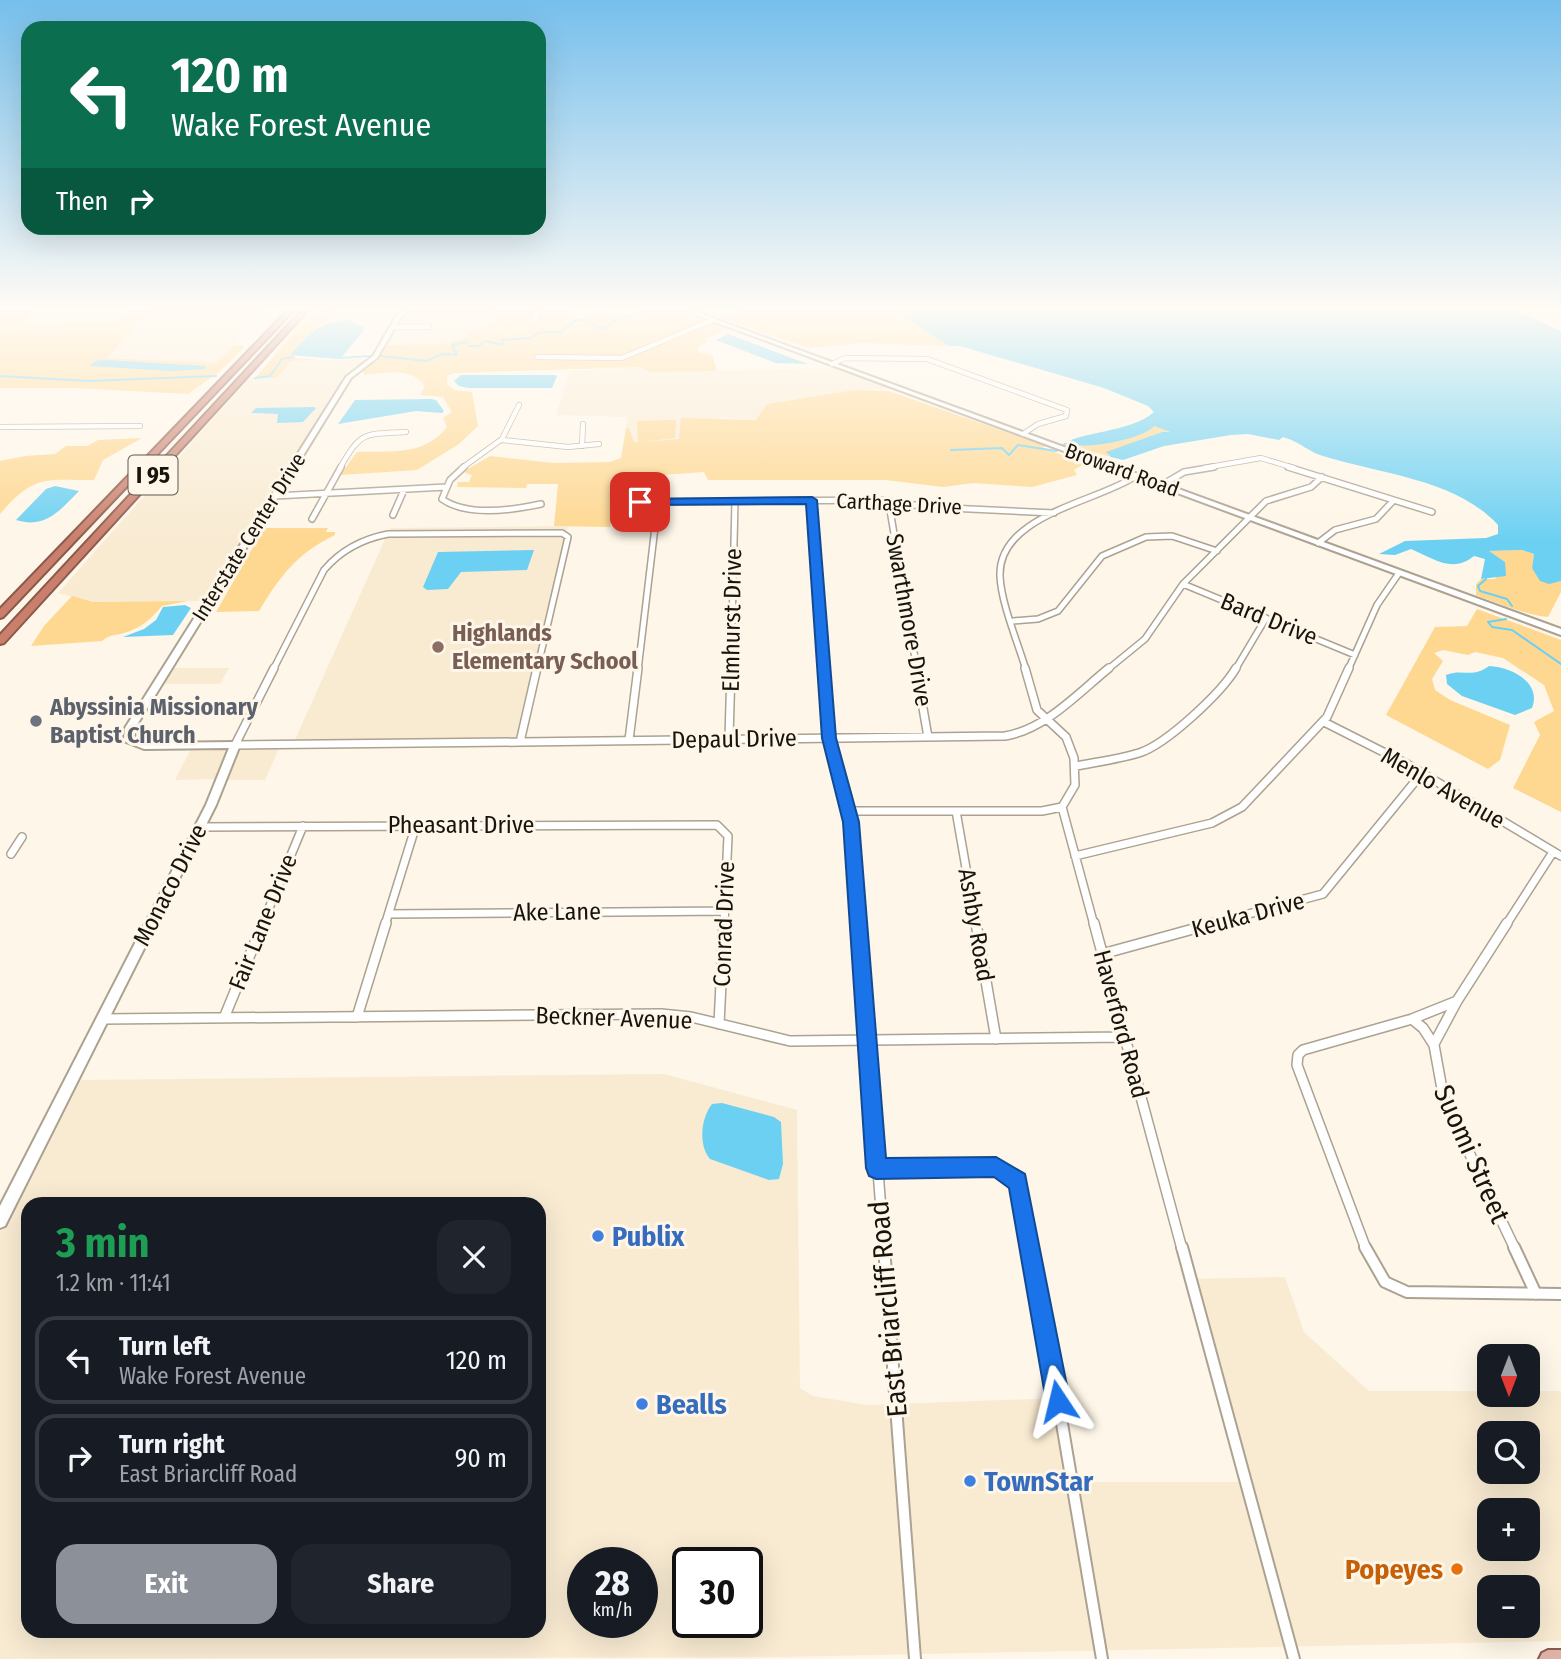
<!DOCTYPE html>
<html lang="en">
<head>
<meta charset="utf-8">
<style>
	:root { --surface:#171b24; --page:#20242c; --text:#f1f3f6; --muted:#9ea1a6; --line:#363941; --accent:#8c9099 }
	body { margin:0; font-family:"Fira Sans Condensed",sans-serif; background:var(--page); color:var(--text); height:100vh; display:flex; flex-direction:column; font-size:26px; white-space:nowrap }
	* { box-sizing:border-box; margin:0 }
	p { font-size:23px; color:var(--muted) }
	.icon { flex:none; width:38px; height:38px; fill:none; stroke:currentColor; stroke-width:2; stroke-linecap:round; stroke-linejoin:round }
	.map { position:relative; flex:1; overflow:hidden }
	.panel { position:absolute; left:21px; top:1197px; width:525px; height:441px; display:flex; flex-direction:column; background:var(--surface); border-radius:21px; box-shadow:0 7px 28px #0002 }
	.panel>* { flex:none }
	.hud { position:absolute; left:21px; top:21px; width:525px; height:214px; border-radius:21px; box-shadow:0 7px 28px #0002; background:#0b6e4f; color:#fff; overflow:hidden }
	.needle { width:46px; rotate:180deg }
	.controls { position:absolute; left:1477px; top:1344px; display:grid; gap:14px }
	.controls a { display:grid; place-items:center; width:63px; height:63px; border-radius:14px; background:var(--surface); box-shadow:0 7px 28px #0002; font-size:35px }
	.speed { position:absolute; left:567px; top:1547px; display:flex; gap:14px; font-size:35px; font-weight:700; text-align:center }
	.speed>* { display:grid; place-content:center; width:91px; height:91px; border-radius:50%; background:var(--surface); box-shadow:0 7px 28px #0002; line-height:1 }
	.speed small { font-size:18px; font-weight:400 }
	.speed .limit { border:4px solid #111; border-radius:10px; background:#fff; color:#111 }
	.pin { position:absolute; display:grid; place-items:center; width:60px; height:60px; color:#fff; margin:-30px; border-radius:14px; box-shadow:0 4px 10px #0006 }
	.me { position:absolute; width:77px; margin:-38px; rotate:350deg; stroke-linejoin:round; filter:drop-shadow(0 0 5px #0008) }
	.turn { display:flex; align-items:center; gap:24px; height:147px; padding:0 35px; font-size:32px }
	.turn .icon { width:91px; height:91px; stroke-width:2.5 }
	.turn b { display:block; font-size:49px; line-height:60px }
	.then { display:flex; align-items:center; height:66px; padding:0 35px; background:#0003; gap:14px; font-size:26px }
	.round { display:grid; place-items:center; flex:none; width:74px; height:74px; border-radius:21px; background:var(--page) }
	.summary { display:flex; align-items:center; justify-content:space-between; height:119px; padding:0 35px }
	h1 { font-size:42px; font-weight:700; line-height:52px; color:#1e9e55 }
	.button { display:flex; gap:14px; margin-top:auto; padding:14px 35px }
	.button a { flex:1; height:80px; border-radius:21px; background:var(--accent); color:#fff; font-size:28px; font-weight:700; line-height:80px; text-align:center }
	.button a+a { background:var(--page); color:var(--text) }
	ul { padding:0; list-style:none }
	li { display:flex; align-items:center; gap:21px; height:88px; margin:0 14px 10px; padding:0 21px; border:4px solid var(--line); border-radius:21px }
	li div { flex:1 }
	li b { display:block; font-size:26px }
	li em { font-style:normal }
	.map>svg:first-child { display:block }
	.built { fill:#f9ebd2; fill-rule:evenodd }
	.green { fill:#fed790 }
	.water { fill:#6cd0f2 }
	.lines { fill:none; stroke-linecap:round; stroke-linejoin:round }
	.stream { stroke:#6cd0f2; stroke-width:2 }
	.street-far4-casing { stroke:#aba291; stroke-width:6 }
	.street-far3-casing { stroke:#aba291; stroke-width:8 }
	.street-far2-casing { stroke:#aba291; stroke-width:10 }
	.street-far1-casing { stroke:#aba291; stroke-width:12 }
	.street-casing { stroke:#aba291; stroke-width:14 }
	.secondary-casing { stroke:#aba291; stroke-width:4 }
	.primary-casing { stroke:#8b5a4b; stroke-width:4 }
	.highway-casing { stroke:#8b5a4b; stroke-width:4 }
	.street-far4 { stroke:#fff; stroke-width:4.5 }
	.street-far3 { stroke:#fff; stroke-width:5 }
	.street-far2 { stroke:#fff; stroke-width:7 }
	.street-far1 { stroke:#fff; stroke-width:9 }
	.street { stroke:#fff; stroke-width:10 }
	.secondary { fill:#fff; fill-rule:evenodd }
	.primary { fill:#dfb2a7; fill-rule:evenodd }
	.highway { fill:#ca7f6c; fill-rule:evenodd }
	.route { fill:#1a73e8; stroke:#114b97; stroke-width:2 }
	.education-dot { fill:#8d6e63; stroke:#fef6e8; stroke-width:2.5 }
	.worship-dot { fill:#6b7280; stroke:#fef6e8; stroke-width:2.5 }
	.shop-dot { fill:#3f7fe0; stroke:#fef6e8; stroke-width:2.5 }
	.food-dot { fill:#e8710a; stroke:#fef6e8; stroke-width:2.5 }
	.labels { text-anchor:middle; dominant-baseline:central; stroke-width:6; stroke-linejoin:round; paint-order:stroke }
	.far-street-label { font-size:21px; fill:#17140e; stroke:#fef6e8 }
	.shield { fill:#fef6e8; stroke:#5c584f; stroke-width:2 }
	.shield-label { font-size:23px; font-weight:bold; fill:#17140e }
	.street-label { font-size:24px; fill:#17140e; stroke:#fef6e8 }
	.education-label { font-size:24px; font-weight:bold; fill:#785e54; stroke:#fef6e8; text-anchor:start }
	.worship-label { font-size:24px; font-weight:bold; fill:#5b616d; stroke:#fef6e8; text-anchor:start }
	.near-street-label { font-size:28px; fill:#17140e; stroke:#fef6e8 }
	.near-shop-label { font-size:28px; font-weight:bold; fill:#366cbe; stroke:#fef6e8; text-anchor:start }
	.near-food-label { font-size:28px; font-weight:bold; fill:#c56008; stroke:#fef6e8; text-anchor:end }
</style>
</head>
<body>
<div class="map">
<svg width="1561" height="1659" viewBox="0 0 1561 1659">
	<rect width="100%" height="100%" fill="#fef6e8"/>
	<path class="built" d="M152,309H270L216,363L106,358Z
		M496,311L490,326L467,332L469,338L440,344L385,345L402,314Z
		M370,359L345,378L206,601L93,602L58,593L250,377L277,378L291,361Z
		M640,367L651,372L838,368L893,389L854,390L767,404L757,420L722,417L679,439L634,443L629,428H626L627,417L556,415L570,371Z
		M568,526L517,739L294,742L390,528Z
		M172,668H229L220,684H161Z
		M282,742L265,780H227L241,743Z
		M192,747L227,750L218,779L175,780Z
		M664,1074L797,1110L800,1388L813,1396L867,1405L1063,1398L1078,1482H1239L1185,1279L1285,1277L1304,1332L1369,1391H1489V1395H1528V1391H1561V1641L779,1657L0,1659V1232L77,1080ZM28,1204H539V1631H28ZM1489,1433H1528V1472H1489ZM1489,1510H1528V1549H1489ZM583,1563H642V1622H583ZM688,1563H747V1622H688ZM1489,1587H1528V1626H1489Z"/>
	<path class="green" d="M0,309H34L24,325L116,321L131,310L152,309L107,358L216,363L234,345H243L244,348L219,372L188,394L72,388H0Z
		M412,309H563L575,320L606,312L626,316L652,309H672L727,329L706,339L707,342L698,347V352L712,355L717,371L651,372L640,367L455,373L447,376V385L455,390L472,392L478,426L459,444L417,470L340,475L357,452C390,451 425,456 447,427L443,418L452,412L443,397L420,395L425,386C410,366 386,373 364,375L363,371L379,358L387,345L440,344L468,338L467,332L490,326L496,311L402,314Z
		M736,309H892L949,346L862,343L809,348L718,317L741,312Z
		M320,311H333L327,322L316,328L292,358L320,360L291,361L277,378L256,377L297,329Z
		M854,390L889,391L1046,446L1042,447L1084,464L1074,470L1077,475L1032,487L973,483L943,487L886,480H708L704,472L619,478L610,527L554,526L558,484H527L526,488L457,487L458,482H469L472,475L465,473L466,470L490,456L554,463L610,462L621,458L626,428H629L634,442H638L637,421L676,420L675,438L639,442L679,439L681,418L756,420L767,404Z
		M1154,425L1171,433L1162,432L1107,453L1111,457L1075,447C1094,445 1143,441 1154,425Z
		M142,438L103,460L94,480C45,480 34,474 0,514V461L25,456L55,454L66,446H87L98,440Z
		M264,528H328L326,532H335V535C296,554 281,575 259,611L216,612Z
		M1522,550L1534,554L1532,568L1549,583L1561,581V592L1548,617C1526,615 1498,603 1476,595V584L1481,579H1495L1505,562L1488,551Z
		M72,596L93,602L188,601L162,606C151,619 141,628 124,633C114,636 110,634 102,641L31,646L44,626Z
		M1477,609L1561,640V812L1513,788L1540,735L1534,722L1554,711L1544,685L1503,658L1475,652L1468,655L1443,650L1434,653L1443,661L1432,679L1435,690L1450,700L1510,725L1500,760L1488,769L1386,715L1435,627L1467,626Z"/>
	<path class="water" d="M892,309H1513L1561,331V581L1549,584L1540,581L1532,568L1534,554L1522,550L1489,551L1505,562L1506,576L1481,579L1485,559L1474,556C1452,574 1433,558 1411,549L1395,555L1379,554L1405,541L1486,538L1498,534V525C1456,479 1380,474 1323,456C1307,451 1302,443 1283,437L1279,440L1248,434L1231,435L1164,446L1123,460L1111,457L1106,452L1162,432H1170L1154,426C1143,440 1083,450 1065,444C1076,432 1130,433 1154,412L1148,406L1104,388L960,346H949Z
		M348,320L364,327V330L340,359L290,355C311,333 316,323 348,320Z
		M728,334L808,364L776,363L716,340Z
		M107,360L205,366L206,369L172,371L89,366L95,361Z
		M461,375H555L557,376L552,388H469L459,386L454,381Z
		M431,399L436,400L444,411L442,413L416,411L338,424L355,400Z
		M256,408L314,407L316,408L303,422L277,423L278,414L251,413Z
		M55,486L79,491C59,511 46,529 16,520L46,489Z
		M534,550L527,570L461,572L448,589L427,590L423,587L438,552Z
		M185,605L191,608L173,635L123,637L144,629L156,620L163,607Z
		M1489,666C1512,667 1542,683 1532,708L1515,715L1462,696L1447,684L1446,675C1464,668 1471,679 1489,666Z
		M722,1103L774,1117L781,1122L783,1164L779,1179L769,1180L710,1159C698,1145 701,1118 712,1104Z"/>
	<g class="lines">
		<path class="stream" d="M380,356L426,361L442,354L457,355L452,345L467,342L469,346H479L485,341L503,345L502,340L531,338L540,332H561L576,320H587L598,328H605L618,319L662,309
			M339,358L370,356
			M0,376L88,381L216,376
			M255,378L270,376L282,359L294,357
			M951,450L1002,448L1009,455L1018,445L1056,451L1065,444
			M1486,579L1478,586L1480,591L1507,599L1512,606
			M1506,619L1488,622L1492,627L1512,630L1561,664"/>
		<g class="street-far4-casing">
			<path id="street-far4" d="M535,320L539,309
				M392,327H429
				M537,357L622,358L713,320
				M832,364L845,358L927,359L1067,410L1066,416L1038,424L1023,434
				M0,427L140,426
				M502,440L568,447L599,444
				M582,446L583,424
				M340,468C361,431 364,434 406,432
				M462,468L502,439L519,405
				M1204,468L1261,458L1294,468"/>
		</g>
		<g class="street-far3-casing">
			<path id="street-far3" d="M464,467L450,480L442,499C467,517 513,510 541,504
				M1288,467L1432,512
				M1162,485L1184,472L1214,467
				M275,496L446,487
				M812,500L824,670
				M619,502L879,500L928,507L1054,513
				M892,503L890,510L917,670
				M393,515L404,490
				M312,519L341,467
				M1318,543L1335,530L1376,519L1393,501
				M1183,584L1355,655
				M1013,621L1038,619L1058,611L1102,556L1146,537L1172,536L1217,551
				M273,670L324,570C341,550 362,539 388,534L562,533L568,537L537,670
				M638,670L658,502
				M731,670L735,501
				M1026,670C1018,643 1001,603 1000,576C998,515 1097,502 1136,476
				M1107,670L1145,639L1183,584L1266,501L1311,487L1322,477
				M1235,670L1266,618
				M1348,670L1377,605L1399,573"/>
		</g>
		<g class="street-far2-casing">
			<path id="street-far2" d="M274,668L235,745L520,742
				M824,668L829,738L851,822L859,925
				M916,668L928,737
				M1025,668L1037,710L1066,737L1074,758L1075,785L1062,807
				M1324,722L1407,764L1561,856
				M729,739L731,668
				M629,740L638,668
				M520,742L537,668
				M520,742L1005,736C1046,729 1078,693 1109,668
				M1076,766C1097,762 1119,759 1139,753C1167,744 1222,692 1236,668
				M1062,807L1094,925
				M849,811H1042L1062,807
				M956,811L976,925
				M199,827L717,825L728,836L724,925
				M11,854L22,837
				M1075,856L1212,823L1242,807L1327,717L1349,668
				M389,914L725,911
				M262,925L303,826
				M385,925L416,825
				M1208,925L1323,894L1422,773
				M1506,925L1553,852"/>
		</g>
		<g class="street-far1-casing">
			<path id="street-far1" d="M859,923L884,1249
				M976,923L996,1039
				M1094,923L1182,1249
				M1102,954L1215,923
				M357,1017L386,923
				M224,1018L263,923
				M102,1019L661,1014L691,1017L790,1041L1124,1037
				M1412,1019L1423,1028L1434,1045L1444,1100L1515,1249
				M719,1024L724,923
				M1435,1042L1457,1001
				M876,1168L996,1167C1030,1185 1026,1215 1032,1249
				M1366,1249L1297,1065L1298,1055L1303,1050L1412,1019L1457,1001L1507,923"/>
		</g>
		<g class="street-casing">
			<path id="street" d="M884,1247L915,1659
				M1032,1247L1102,1659
				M1182,1247L1294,1659
				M1365,1247L1385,1282L1407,1292L1561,1294
				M1514,1247L1536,1294"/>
		</g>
		<g class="secondary-casing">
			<path id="secondary" d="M404,309H410L403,314L377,358L351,378L135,728L134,738L145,743L235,742L240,745L216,805L5,1226L0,1228V1206L206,805L229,748L144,749L126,742L124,740L125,728L346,377L373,356L398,313Z
				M680,309H687L1561,629V635Z"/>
		</g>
		<g class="primary-casing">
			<path id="primary" d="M1548,1650H1561V1659H1539L1542,1653Z"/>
		</g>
		<g class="highway-casing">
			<path id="highway" d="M289,309H295L3,617L0,618V609Z
				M303,309H309L4,643L0,644V635Z"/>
		</g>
		<use href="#street-far4" class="street-far4"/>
		<use href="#street-far3" class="street-far3"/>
		<use href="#street-far2" class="street-far2"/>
		<use href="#street-far1" class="street-far1"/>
		<use href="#street" class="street"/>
		<use href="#secondary" class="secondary"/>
		<use href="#primary" class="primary"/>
		<use href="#highway" class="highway"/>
	</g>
	<linearGradient id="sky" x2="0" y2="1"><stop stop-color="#76bfec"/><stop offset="0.57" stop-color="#fffbf5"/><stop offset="1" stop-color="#fffbf5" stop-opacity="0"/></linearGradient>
	<rect width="1561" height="541" fill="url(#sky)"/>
	<path class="route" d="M812,497L817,500L836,738L859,822L886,1158L996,1157L1025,1174L1070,1401L1067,1410L1058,1413L1050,1410L1046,1401L1009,1188L994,1177L876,1179L869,1176L866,1168L843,822L822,738L806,504L640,505L635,502L640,499Z"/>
	<circle class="education-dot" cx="438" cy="647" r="7"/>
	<circle class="worship-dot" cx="36" cy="721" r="7"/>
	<g class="shop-dot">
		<circle cx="598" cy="1236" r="7"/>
		<circle cx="642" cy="1404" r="7"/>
		<circle cx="970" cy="1481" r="7"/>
	</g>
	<circle class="food-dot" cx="1457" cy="1569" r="7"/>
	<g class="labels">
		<g class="far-street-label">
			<text transform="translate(1122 470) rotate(20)">Broward Road</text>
			<text transform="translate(899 504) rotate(3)">Carthage Drive</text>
			<text transform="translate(249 537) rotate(-58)">Interstate Center Drive</text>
		</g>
		<rect class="shield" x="128.5" y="455.5" width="49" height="39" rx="5"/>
		<g class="shield-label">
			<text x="153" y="475">I 95</text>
		</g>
		<g class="street-label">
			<text transform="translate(1269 619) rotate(22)">Bard Drive</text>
			<text transform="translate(732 620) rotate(-89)">Elmhurst Drive</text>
			<text transform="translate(909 620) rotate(80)">Swarthmore Drive</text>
			<text transform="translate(734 739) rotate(-1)">Depaul Drive</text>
			<text transform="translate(1443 788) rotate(30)">Menlo Avenue</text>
			<text x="461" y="825">Pheasant Drive</text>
			<text transform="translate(170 885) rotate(-63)">Monaco Drive</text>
			<text transform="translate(557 912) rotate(-1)">Ake Lane</text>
			<text transform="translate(1248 915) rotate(-15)">Keuka Drive</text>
			<text transform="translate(263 922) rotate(-68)">Fair Lane Drive</text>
			<text transform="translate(724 924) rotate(-88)">Conrad Drive</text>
			<text transform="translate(976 925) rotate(80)">Ashby Road</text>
			<text transform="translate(614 1018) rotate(2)">Beckner Avenue</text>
			<text transform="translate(1121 1024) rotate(75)">Haverford Road</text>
		</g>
		<g class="education-label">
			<text x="452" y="633">Highlands<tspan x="452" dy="28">Elementary School</tspan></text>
		</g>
		<g class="worship-label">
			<text x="50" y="707">Abyssinia Missionary<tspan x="50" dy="28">Baptist Church</tspan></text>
		</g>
		<g class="near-street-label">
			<text transform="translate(1472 1154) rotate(66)">Suomi Street</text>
			<text transform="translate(888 1309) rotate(-95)">East Briarcliff Road</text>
		</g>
		<g class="near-shop-label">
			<text x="612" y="1236">Publix</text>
			<text x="656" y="1404">Bealls</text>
			<text x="984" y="1481">TownStar</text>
		</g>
		<g class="near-food-label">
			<text x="1443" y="1569">Popeyes</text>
		</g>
	</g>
</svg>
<div class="controls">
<a><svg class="needle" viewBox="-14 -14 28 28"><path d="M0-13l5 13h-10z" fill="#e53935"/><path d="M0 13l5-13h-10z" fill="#9ea1a6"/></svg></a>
<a><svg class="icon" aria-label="search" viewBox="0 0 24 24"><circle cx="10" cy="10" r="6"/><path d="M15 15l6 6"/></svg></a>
<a>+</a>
<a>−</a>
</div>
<div class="speed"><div>28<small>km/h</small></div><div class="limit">30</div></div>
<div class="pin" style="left:640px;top:502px;background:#d93025"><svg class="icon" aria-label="arrive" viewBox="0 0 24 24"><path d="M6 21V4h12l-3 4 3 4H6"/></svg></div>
<svg class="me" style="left:1058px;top:1401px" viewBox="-20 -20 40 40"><path d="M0-17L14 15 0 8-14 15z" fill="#1a73e8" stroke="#fff" stroke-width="4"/></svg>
<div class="hud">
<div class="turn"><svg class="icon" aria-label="left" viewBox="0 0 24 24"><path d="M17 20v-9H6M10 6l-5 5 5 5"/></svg><div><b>120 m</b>Wake Forest Avenue</div></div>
<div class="then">Then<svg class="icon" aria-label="right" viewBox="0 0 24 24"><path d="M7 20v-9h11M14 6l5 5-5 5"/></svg></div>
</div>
<section class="panel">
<div class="summary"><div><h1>3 min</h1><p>1.2 km · 11:41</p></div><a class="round"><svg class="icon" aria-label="close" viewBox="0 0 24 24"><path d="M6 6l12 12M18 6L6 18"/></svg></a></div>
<ul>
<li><svg class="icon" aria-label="left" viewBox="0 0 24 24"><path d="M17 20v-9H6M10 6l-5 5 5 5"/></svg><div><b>Turn left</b><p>Wake Forest Avenue</p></div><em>120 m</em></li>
<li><svg class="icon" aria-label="right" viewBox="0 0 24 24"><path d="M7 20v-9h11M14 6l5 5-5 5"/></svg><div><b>Turn right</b><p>East Briarcliff Road</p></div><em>90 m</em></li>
</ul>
<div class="button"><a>Exit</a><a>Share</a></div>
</section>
</div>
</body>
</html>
